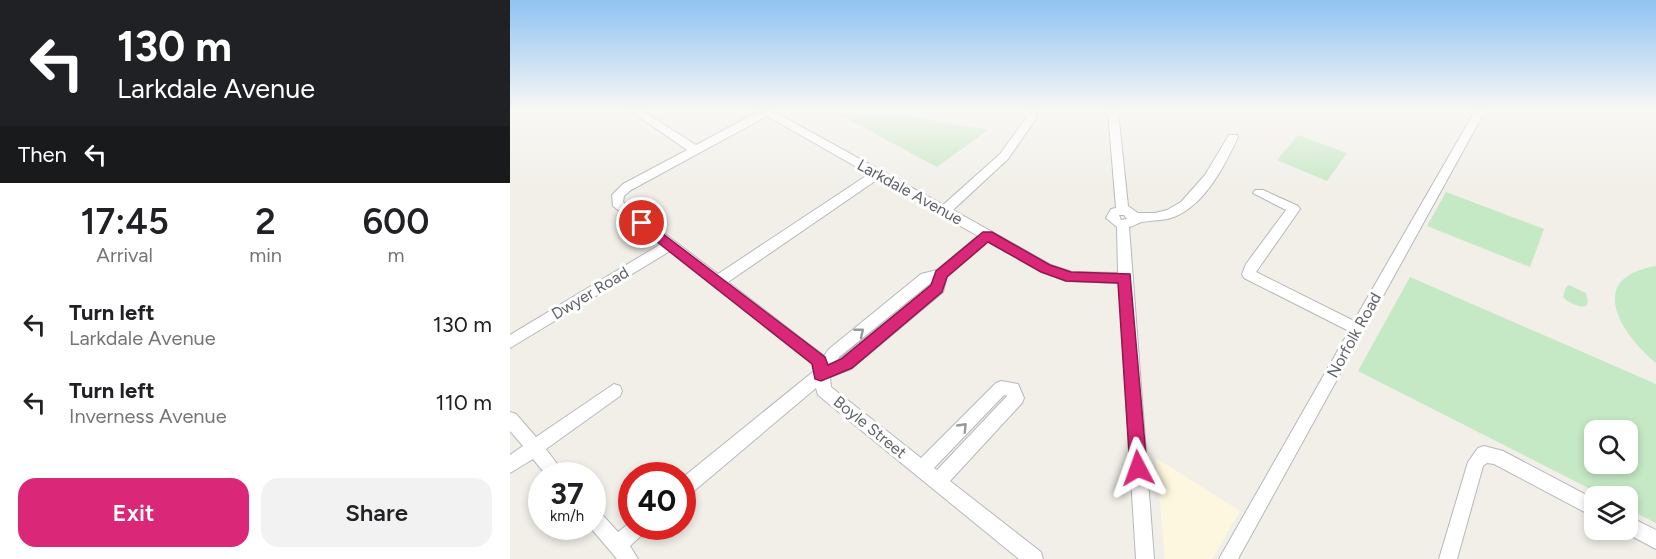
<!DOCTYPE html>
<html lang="en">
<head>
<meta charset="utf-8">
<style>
	:root { --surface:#fff; --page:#f2f2f2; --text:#202124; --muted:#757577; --accent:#db2777 }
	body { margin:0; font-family:Figtree,sans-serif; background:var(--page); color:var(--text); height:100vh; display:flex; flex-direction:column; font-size:22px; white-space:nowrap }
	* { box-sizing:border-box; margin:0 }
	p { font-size:20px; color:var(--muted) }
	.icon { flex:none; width:33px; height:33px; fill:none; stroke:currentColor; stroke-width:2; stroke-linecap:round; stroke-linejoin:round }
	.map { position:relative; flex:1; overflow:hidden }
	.side { display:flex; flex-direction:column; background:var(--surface); width:510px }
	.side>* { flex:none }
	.banner { background:#202124; color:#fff; overflow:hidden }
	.controls { position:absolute; left:1074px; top:420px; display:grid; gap:12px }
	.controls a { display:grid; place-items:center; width:54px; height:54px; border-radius:12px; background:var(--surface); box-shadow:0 3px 9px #0003; font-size:30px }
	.speed { position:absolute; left:18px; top:462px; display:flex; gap:12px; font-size:30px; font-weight:700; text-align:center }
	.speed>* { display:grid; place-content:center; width:78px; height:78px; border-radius:50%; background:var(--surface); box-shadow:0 3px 9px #0003; line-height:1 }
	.speed small { font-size:15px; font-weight:400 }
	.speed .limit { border:9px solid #d22; background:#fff; color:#111 }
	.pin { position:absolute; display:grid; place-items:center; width:51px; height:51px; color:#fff; margin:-26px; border:3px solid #fff; border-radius:50%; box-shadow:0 2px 6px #0007 }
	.me { position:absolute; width:66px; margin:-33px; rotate:356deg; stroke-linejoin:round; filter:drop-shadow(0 0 4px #0008) }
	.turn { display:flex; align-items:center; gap:21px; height:126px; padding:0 18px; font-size:27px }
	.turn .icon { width:78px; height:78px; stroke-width:2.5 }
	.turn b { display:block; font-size:42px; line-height:51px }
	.then { display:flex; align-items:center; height:57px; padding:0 18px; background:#0003; gap:12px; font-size:22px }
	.eta { display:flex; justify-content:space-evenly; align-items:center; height:102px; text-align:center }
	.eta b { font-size:36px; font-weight:600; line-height:42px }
	.button { display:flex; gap:12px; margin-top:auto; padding:12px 18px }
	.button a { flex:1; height:69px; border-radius:18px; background:var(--accent); color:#fff; font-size:24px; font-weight:600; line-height:69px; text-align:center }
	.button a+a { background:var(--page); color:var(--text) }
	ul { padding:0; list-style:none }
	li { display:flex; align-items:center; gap:18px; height:78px; padding:0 18px }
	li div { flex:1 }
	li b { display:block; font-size:22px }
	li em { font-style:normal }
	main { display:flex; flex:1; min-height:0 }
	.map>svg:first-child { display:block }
	.commercial { fill:#fef7e0 }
	.green { fill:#c5e8c5; fill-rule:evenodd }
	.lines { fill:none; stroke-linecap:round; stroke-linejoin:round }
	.minor-casing { stroke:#b5b8bc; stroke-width:2 }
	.minor { fill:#fff; fill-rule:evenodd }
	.oneway { stroke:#979a9d }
	.route { fill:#db2777; stroke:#8e194d; stroke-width:1.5 }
	.labels { text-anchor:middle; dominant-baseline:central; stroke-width:6; stroke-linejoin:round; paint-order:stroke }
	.street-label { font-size:16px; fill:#5f6368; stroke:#fff }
</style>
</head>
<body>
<main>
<section class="side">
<div class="banner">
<div class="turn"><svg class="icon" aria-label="left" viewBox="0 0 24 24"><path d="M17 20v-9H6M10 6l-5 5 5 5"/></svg><div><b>130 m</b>Larkdale Avenue</div></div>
<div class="then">Then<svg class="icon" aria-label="left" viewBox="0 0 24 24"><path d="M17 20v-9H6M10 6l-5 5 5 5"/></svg></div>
</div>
<div class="eta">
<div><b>17:45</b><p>Arrival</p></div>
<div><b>2</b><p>min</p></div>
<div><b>600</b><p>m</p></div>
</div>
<ul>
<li><svg class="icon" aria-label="left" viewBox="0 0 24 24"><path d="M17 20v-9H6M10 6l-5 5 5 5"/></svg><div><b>Turn left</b><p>Larkdale Avenue</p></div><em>130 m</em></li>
<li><svg class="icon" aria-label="left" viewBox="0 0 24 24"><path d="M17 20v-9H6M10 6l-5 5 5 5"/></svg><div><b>Turn left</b><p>Inverness Avenue</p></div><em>110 m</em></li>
</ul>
<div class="button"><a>Exit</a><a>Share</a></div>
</section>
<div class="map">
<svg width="1146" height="559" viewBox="0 0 1146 559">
	<rect width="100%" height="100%" fill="#f1efe8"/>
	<path class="commercial" d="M646,458L730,511L702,559H655Z"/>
	<path class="green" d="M323,111H395L390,115L478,130L427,167Z
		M788,135L837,153L817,181L767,160Z
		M936,192L1034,229L1020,267L917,226Z
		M1146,266V363C1110,333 1075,278 1146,266Z
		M900,277L1146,384V523L1118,509V496H1094L848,371ZM1084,430H1118V464H1084Z
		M1059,285L1076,293L1078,302L1076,306C1069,308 1057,302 1053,297L1056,287Z"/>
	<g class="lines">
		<g class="minor-casing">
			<path id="minor" d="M121,111H133L186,145L250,111H263L433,205L490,154L517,117L514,111H524L527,117L498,159L443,210L541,265L562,272L608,273L607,227L596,218L601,209L606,208L598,111H608L618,206L628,213H645L657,210L671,202L695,175L719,135H727L728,137C715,165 695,205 664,217C653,221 643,220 632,222C628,223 624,226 619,227L644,559H626L609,283L556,281L531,271L478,241L437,276L433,292L341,369L320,377L321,387L411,458L486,383L491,381L508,384L514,398L512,403L440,481L531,552L533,559H509L308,395L306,388L178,496L172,498V478L304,371L303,364L160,251L0,348V335L151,244L103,206L102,195L113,184L177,150ZM257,116L359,174L208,274L113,202L114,196L121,190ZM368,179L468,236L427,270L411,274L319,349L314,356L218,282ZM609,215H614L617,219L611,220ZM423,281L422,285L327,361L329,357ZM494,395L497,396L427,470L424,468Z
				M965,111H975L728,559H709L839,331L734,278L732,274L736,264L776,210L743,193L745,190H753L788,206L790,209L746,272L844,321Z
				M104,384L110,386L112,391L110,396L36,449L56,476H37L23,459L0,473V455L13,446L0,431V412L6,414L26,437Z
				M974,446L993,451L1084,499V517L984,464L977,463L973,466L947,559H929L958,462L968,448Z
				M82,507L88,510L108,532L122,521V526H138L135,532L120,546L128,559H107L79,526H82Z
				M1118,516L1146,530V549L1112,531L1111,530H1118Z"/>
		</g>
		<use href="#minor" class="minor"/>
	</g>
	<defs><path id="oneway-chevron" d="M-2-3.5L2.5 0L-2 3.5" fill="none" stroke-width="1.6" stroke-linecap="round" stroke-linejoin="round" transform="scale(1.5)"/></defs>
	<g class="oneway">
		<use href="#oneway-chevron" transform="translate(350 332) rotate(-39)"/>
		<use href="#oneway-chevron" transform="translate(453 427) rotate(-46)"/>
	</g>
	<linearGradient id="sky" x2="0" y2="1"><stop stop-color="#8fc3f1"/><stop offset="0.58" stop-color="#f9f8f5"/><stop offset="1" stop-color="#f9f8f5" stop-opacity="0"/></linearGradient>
	<rect width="1146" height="190" fill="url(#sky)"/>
	<path class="route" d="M132,218L315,357L318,365L331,359L421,285L426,271L473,232H482L540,265L561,272L620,274L637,468L634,474L628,476L622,474L620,468L608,283L556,281L531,272L478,242L437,277L432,292L342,368L311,381L305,379L302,364L127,226L125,223L127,220Z"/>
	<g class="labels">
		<g class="street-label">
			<text transform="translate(400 192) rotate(29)">Larkdale Avenue</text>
			<text transform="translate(80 293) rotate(-31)">Dwyer Road</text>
			<text transform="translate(844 335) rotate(-61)">Norfolk Road</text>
			<text transform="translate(360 427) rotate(39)">Boyle Street</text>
		</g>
	</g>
</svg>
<div class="controls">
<a><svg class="icon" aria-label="search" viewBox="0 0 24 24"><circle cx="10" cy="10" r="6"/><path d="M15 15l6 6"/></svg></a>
<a><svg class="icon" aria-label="layers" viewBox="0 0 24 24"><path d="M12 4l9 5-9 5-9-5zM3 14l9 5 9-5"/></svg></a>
</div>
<div class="speed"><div>37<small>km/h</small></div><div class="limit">40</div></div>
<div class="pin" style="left:132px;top:223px;background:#d93025"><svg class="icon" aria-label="arrive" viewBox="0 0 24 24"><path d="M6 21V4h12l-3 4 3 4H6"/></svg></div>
<svg class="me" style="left:628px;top:468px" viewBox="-20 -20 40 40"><path d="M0-17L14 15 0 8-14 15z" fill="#db2777" stroke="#fff" stroke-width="4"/></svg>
</div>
</main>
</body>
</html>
